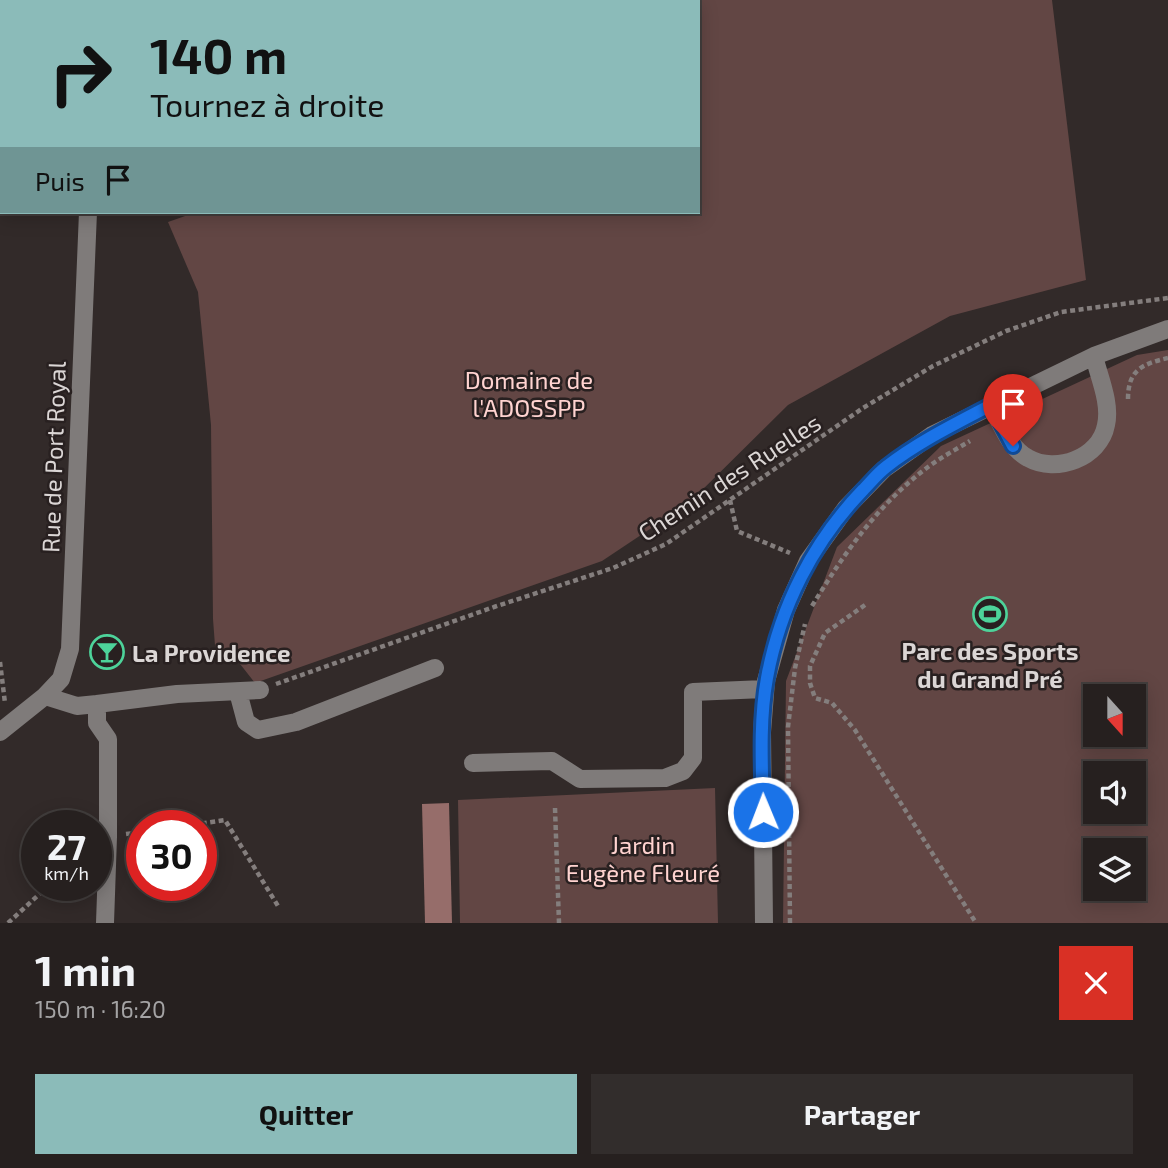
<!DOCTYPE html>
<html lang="fr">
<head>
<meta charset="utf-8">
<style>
	:root { --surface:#26201f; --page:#322d2c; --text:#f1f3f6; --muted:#a4a3a4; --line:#423e3d; --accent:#8bbbb9 }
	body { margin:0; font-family:"Exo 2",sans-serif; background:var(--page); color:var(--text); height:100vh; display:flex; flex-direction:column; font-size:26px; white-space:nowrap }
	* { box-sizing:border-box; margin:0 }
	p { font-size:23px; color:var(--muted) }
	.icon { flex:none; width:38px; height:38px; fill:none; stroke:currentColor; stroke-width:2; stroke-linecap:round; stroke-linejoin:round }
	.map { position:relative; height:923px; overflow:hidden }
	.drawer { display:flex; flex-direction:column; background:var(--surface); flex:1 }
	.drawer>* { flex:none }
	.guide { position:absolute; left:0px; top:0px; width:700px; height:214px; box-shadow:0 4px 18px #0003,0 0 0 2px var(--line); background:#8bbbb9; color:#111; overflow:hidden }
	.needle { width:46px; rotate:159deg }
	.buttons { position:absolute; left:1083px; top:684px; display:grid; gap:14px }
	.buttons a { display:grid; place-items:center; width:63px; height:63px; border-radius:0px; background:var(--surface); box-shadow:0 4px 18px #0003,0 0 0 2px var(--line); font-size:35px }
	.speed { position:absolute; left:21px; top:810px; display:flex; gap:14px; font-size:35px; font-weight:700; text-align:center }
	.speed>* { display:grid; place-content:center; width:91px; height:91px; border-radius:50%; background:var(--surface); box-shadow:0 4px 18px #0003,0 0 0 2px var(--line); line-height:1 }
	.speed small { font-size:18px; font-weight:400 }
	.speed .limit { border:10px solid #d22; background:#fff; color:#111 }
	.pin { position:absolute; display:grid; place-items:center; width:60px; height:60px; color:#fff; margin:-72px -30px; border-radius:50% 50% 50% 0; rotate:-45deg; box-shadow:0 0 7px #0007 }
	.pin .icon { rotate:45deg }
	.me { position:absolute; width:77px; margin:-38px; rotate:359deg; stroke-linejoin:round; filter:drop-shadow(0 0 5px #0008) }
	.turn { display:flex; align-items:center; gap:24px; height:147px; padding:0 35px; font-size:32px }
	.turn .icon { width:91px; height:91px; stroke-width:2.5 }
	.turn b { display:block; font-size:49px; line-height:60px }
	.then { display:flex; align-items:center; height:66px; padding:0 35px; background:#0003; gap:14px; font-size:26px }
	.round { display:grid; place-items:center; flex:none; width:74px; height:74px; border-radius:0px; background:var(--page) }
	.headline { display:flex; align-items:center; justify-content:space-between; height:119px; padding:0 35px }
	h1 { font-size:42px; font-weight:700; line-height:52px }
	.button { display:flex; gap:14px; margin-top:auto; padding:14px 35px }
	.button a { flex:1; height:80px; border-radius:0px; background:var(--accent); color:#111; font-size:28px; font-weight:700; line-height:80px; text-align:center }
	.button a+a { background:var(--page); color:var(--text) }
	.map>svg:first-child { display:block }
	.green { fill:#624644; fill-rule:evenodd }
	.water { fill:#966d6a }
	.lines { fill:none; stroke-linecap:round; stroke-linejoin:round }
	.path { stroke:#847e7d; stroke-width:4.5; stroke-dasharray:5 3.5; stroke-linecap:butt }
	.minor { stroke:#7f7b7a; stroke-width:18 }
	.route-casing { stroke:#114b97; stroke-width:18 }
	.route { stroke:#1a73e8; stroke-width:12 }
	.labels { text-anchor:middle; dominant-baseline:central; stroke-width:5; stroke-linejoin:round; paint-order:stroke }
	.park-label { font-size:24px; fill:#ffd3d0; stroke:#282020 }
	.street-label { font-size:24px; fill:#dbd6d5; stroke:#282020 }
	.poi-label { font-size:24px; font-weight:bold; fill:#dbd6d5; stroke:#282020 }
</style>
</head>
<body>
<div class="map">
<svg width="1168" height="923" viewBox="0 0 1168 923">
	<rect width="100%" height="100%" fill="#322a29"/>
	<path class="green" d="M449,0H1052L1086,280L950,316L788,405L689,503L602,561L255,683L233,655L216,659L213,619L211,425L198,292L168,222L188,215V212H698V2H447Z
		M1168,350V923H783L786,681L837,547L941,446L1137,355ZM1096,696H1134V735H1096ZM1096,774H1134V812H1096ZM1096,850H1134V889H1096Z
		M715,788L718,923H460L458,800Z"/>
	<path class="water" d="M449,803L452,923H425L422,804Z"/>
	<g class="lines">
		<path class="path" d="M1128,399C1128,370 1142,364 1168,358
			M730,500L737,531L790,553
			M865,605L825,633L810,666V683L815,698L832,703L855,730L976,923
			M812,606C844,554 875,508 924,470C938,459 955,450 970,441
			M0,662L5,703
			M276,684L494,607L613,568L666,544L863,408L933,366L1006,331L1061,312L1168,298
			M555,808L559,923
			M185,826L225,820L278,906
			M126,834L142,832
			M8,923L46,888L88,890
			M790,923L788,727L795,668L805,624"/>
		<path class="minor" d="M220,0L221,2
			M279,2L281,0
			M0,181L2,180
			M991,405C1001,423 1009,448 1028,458C1056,474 1100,458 1106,425C1111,403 1099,377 1094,356
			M238,692L246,722L258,730L296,722L435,668
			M45,696L77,706L97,704V723L108,739V837L105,923
			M97,704L177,694L260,690
			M0,732L45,696L61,679L70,649L88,212
			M473,763L552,761L580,779L665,778L683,771L693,758V692L765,689
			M764,923L762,732L766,681L786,610L808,561L846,508L884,469L932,435L1094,356L1168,329"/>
	</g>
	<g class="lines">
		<g class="route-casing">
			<path id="route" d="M763,812C762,768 759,722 767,678C780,607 813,542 863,490C870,483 877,474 886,467C918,442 955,424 991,405L1013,446"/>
		</g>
		<use href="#route" class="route"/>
	</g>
	<defs>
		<g id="stadium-ring" transform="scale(1.75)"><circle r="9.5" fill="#282020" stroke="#4dd39a" stroke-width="1.5"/><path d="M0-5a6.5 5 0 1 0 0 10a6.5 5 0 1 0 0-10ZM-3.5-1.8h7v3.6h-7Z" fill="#4dd39a"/></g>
		<g id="bar-ring" transform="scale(1.75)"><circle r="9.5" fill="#282020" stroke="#4dd39a" stroke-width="1.5"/><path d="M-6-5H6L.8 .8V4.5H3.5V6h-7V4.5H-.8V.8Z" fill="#4dd39a"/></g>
	</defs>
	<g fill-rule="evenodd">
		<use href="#stadium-ring" x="990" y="614"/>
		<use href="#bar-ring" x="107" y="652"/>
	</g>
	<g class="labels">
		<g class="park-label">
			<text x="529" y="379">Domaine de<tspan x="529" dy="28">l'ADOSSPP</tspan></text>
			<text x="643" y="844">Jardin<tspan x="643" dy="28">Eugène Fleuré</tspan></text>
		</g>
		<g class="street-label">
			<text transform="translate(53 457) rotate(-88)">Rue de Port Royal</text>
			<text transform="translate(729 477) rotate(-33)">Chemin des Ruelles</text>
		</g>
		<g class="poi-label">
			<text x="990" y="650">Parc des Sports<tspan x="990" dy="28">du Grand Pré</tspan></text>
			<text x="132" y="652" text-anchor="start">La Providence</text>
		</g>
	</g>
</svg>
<div class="buttons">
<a><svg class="needle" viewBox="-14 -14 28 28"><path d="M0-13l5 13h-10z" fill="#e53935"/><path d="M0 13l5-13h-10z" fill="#a4a3a4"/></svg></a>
<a><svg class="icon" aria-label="sound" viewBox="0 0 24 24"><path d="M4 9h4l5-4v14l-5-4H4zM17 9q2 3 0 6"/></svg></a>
<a><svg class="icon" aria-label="layers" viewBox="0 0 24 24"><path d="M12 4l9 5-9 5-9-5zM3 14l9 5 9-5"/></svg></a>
</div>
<div class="speed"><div>27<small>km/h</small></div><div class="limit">30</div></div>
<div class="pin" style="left:1013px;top:446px;background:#d93025"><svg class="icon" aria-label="arrive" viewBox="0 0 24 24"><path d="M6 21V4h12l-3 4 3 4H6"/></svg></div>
<svg class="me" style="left:763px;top:812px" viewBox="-20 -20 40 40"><circle r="17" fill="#1a73e8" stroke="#fff" stroke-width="3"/><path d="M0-11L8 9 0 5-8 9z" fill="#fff"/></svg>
<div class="guide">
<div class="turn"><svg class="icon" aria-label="right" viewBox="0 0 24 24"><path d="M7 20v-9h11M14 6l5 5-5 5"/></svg><div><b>140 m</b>Tournez à droite</div></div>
<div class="then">Puis<svg class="icon" aria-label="arrive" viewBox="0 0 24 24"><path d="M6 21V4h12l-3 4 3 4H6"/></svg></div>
</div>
</div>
<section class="drawer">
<div class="headline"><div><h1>1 min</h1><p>150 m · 16:20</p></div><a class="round" style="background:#d93025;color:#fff"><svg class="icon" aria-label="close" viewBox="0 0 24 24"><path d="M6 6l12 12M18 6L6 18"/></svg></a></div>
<div class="button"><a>Quitter</a><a>Partager</a></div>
</section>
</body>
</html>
